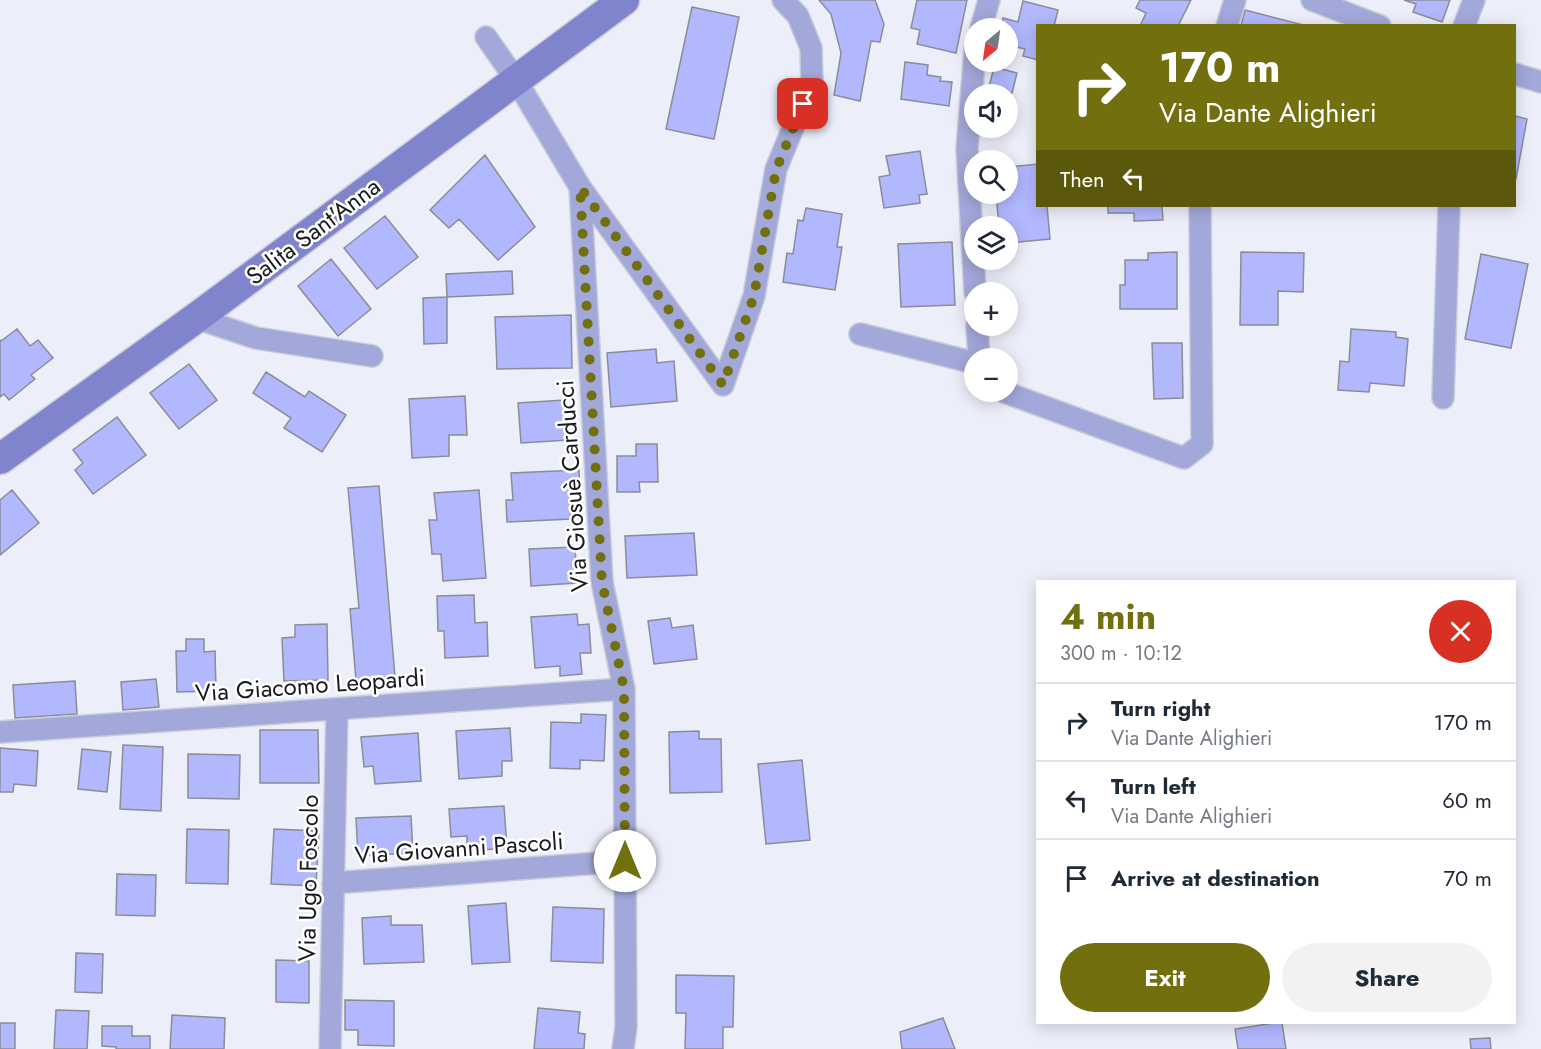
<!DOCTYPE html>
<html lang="en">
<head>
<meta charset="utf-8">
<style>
	:root { --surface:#fff; --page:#f2f2f3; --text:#1f2937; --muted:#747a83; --line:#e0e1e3; --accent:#726f0f }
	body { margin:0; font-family:Jost,sans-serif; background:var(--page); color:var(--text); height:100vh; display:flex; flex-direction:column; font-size:22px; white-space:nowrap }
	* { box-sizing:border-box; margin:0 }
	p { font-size:20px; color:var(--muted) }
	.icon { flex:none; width:33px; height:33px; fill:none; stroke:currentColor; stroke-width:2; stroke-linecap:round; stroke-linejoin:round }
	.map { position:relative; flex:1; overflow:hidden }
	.drawer { position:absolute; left:1036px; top:580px; width:480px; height:444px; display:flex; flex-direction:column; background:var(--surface); border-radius:0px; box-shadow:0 3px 15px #0003 }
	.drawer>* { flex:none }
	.guide { position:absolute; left:1036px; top:24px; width:480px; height:183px; border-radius:0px; box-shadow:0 3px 15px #0003; background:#726f0f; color:#fff; overflow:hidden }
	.needle { width:39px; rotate:209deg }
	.tools { position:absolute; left:964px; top:18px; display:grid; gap:12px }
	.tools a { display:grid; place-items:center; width:54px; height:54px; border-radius:50%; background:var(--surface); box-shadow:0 3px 15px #0003; font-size:30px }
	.pin { position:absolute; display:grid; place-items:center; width:51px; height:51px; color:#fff; margin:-26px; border-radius:12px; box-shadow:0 3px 9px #0006 }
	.me { position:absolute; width:66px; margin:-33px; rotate:0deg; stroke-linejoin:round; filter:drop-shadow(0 0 4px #0008) }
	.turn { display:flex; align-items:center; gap:21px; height:126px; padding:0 24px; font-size:27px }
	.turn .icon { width:78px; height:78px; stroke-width:2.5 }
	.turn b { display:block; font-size:42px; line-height:51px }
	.then { display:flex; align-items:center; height:57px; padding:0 24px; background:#0003; gap:12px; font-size:22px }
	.round { display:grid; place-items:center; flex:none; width:63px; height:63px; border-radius:32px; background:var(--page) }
	.overview { display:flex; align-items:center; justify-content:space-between; height:102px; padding:0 24px }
	h1 { font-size:36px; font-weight:700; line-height:45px; color:var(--accent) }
	.button { display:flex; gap:12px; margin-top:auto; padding:12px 24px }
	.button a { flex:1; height:69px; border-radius:36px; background:var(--accent); color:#fff; font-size:24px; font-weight:700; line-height:69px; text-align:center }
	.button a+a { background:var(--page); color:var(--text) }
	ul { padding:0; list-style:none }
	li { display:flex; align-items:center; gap:18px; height:78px; padding:0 24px; border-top:2px solid var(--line) }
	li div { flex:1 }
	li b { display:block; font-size:22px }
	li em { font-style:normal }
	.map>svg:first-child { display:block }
	.building { fill:#b2b8fe; stroke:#8b8c98; stroke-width:1.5 }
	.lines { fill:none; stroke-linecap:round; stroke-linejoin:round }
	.street-casing { stroke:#caccd7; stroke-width:24 }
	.secondary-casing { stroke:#caccd7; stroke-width:33 }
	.street { stroke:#a3a8da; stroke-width:21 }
	.secondary { stroke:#8084cd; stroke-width:30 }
	.route { stroke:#726f0f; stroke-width:10; stroke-dasharray:0 18 }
	.labels { text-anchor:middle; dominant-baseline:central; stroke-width:5; stroke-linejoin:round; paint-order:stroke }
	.street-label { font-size:24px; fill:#18191d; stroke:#fff }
</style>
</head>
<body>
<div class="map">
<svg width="1541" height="1049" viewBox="0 0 1541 1049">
	<rect width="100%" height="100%" fill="#eceefa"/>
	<path class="building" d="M819,0H875L884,24L880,42L871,41L860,101L834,95L841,53L831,14Z
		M917,0H967L956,53L917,44L920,30L911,28Z
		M1140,0H1191L1179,24L1182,26H1140L1146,13L1136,8Z
		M1404,0H1450L1442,22L1413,12L1416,4Z
		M1023,1L1058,10L1054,26H1038V60L1023,56L1025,49L1008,45V28H1001L1003,18L1018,22Z
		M692,7L739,17L714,139L666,129Z
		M1245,10L1307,26H1241Z
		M905,62L928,65L927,75L941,77L940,81L952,82L949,106L901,99Z
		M994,67L1017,73L1012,93L989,87Z
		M1515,116L1527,119L1516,179H1515Z
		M920,151L927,194L919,195L920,203L884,208L879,177L890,175L886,156Z
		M485,155L535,227L498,260L459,219L449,228L430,210Z
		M1038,164V206H1047L1050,239L1008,243V226H999L996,194H1008V167Z
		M1108,206H1162L1163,220L1134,221V213H1108Z
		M806,208L842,214L837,247H842L835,290L783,282L787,253L793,254L798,220L803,221Z
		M385,216L418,257L377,289L344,248Z
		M952,242L955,305L901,307L898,244Z
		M1177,252V309H1120V285H1125V260H1148V253Z
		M1241,252L1304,253L1303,292L1278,291V325H1240Z
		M1481,254L1528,264L1511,348L1465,339Z
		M331,259L371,309L338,336L298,286Z
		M512,271L513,294L447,297L446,274Z
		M447,297V343L424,344L423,298Z
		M571,315L572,368L497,369L495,317Z
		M17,329L30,346L38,340L53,358L31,375L35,379L9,400L4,394L0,397V340L1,341Z
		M1351,329L1396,332V337L1408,339L1404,386L1370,383L1369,392L1338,390L1340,361L1349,362Z
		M1152,343H1182L1183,398L1154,399Z
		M656,349L657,363L674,361L677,401L611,407L607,353Z
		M189,364L217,400L179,429L150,393Z
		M266,372L305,397L309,391L346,415L322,452L284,428L291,418L253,393Z
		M465,396L467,435H449V456L412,458L409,399Z
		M565,400L568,440L521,443L518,403Z
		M117,417L146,455L93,494L75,470L83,463L73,450Z
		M636,444H657L658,482H639L640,492H617V456H636Z
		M579,470L580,498H569L571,519L507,522L506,500H513L511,473Z
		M379,486L395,677L356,680L350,609L359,608L348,488Z
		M12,490L39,523L0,555V500Z
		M479,490L486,578L443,581L441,554H432L429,520H437L434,493Z
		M694,533L697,575L627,578L625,536Z
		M575,547L577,583L531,586L529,549Z
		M474,595L475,623L487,622L488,656L445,658L444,631H438L437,596Z
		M577,614L578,625L589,624L591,653H580L582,674L560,676V666L535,668L531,617Z
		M670,618L672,628L693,625L697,659L654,664L648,621Z
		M327,624L328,680L284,681L282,638L295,637V625Z
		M186,639H204V652L215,651L216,691L177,692L176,651H186Z
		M156,679L159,707L123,710L121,682Z
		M75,681L77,714L15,718L13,685Z
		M581,714L606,715L604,761L580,760V769L550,768L551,722L581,723Z
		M510,728L512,761H502V776L459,779L456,731Z
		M260,730H318L319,783H260Z
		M699,731V739H721L722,792L670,793L669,732Z
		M418,733L421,781L375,784L373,766L364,767L361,737Z
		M123,745L163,747L161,811L120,809Z
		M0,748L38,751L36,786L14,784L13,792H0Z
		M82,749L111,752L107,792L78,789Z
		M188,754L240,755L239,799L188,798Z
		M802,760L810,840L766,844L758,764Z
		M504,806L507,848L467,851V836L451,837L449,809Z
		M411,816L413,853L358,856L356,818Z
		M187,829L229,830L228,884L186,883Z
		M274,829L319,831L316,886L271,884Z
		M117,874L156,875L155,916L116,915Z
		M506,903L510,962L472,964L468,906Z
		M553,907L604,909L603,963L551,961Z
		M391,916V925H422L424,962L364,964L362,918Z
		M76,953L103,954L102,993L75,992Z
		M276,960L309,961V1003L276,1002Z
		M676,975L734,976L733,1027H723V1049H685L686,1013H676Z
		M345,1000L394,1001V1046L358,1045V1030H345Z
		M538,1008L580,1012L578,1033L585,1034L584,1049H534Z
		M56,1010L89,1011L87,1049H54Z
		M172,1015L225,1018L224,1049H170Z
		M943,1018L955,1049H902L900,1032Z
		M0,1023H15V1049H0Z
		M1273,1023H1282L1286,1049H1238L1235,1029Z
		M102,1026H132V1036H150V1049H116V1047L102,1046Z
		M1490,1038L1491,1049H1471L1470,1039Z"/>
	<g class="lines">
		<g class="street-casing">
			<path id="street" d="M1312,0L1380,26
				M1227,26L1235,0
				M1464,26L1474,0
				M981,28L989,0
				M486,37L516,80L580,187L723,385
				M975,50L967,149L975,292
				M1515,74L1541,82
				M580,187L602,582L624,689L626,1027L623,1049
				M196,318L256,338L372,356
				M977,326L979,358
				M860,334L975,363
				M723,385L754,296L776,169L812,82L811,48L798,16L783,0
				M1004,392L1184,458L1202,444L1200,206
				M1443,398L1449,206
				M0,732L624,689
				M333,883L625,861
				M330,1049L337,709"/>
		</g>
		<g class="secondary-casing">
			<path id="secondary" d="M0,459L196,318L624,0"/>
		</g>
		<use href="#street" class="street"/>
		<use href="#secondary" class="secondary"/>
	</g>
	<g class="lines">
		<path class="route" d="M625,861L624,689L602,582L580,187L723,385L754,296L776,170L803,104"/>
	</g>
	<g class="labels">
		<g class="street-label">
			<text transform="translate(313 231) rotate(-37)">Salita Sant'Anna</text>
			<text transform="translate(572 486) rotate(-94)">Via Giosuè Carducci</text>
			<text transform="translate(310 685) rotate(-4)">Via Giacomo Leopardi</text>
			<text transform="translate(459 848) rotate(-4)">Via Giovanni Pascoli</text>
			<text transform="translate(308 878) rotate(-89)">Via Ugo Foscolo</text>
		</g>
	</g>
</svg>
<div class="tools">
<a><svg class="needle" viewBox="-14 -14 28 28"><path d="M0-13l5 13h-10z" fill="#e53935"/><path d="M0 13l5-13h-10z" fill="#747a83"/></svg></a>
<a><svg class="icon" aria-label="sound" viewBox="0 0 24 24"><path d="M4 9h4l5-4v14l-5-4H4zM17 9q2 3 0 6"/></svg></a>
<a><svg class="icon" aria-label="search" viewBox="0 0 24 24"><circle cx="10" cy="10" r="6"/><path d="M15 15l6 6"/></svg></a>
<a><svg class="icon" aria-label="layers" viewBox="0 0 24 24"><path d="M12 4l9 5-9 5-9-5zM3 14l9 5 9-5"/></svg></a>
<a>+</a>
<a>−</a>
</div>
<div class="pin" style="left:803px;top:104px;background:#d93025"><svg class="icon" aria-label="arrive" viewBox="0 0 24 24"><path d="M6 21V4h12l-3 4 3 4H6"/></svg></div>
<svg class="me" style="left:625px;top:861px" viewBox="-20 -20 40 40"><circle r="19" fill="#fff"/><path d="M0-13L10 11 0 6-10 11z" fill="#726f0f"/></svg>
<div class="guide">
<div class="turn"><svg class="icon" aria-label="right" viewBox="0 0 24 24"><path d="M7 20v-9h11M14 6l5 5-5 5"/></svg><div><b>170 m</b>Via Dante Alighieri</div></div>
<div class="then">Then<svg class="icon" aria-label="left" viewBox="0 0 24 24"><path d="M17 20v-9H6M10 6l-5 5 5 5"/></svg></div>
</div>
<section class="drawer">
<div class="overview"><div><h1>4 min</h1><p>300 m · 10:12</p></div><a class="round" style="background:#d93025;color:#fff"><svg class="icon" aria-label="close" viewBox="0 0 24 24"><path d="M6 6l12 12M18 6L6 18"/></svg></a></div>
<ul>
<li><svg class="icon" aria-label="right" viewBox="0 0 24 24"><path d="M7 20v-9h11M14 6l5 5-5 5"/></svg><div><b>Turn right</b><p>Via Dante Alighieri</p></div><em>170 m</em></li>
<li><svg class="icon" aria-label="left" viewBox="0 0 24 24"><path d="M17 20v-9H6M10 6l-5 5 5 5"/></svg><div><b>Turn left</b><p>Via Dante Alighieri</p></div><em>60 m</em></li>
<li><svg class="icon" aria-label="arrive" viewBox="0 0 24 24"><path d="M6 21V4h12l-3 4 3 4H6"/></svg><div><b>Arrive at destination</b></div><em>70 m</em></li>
</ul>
<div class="button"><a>Exit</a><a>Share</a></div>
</section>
</div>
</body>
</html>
